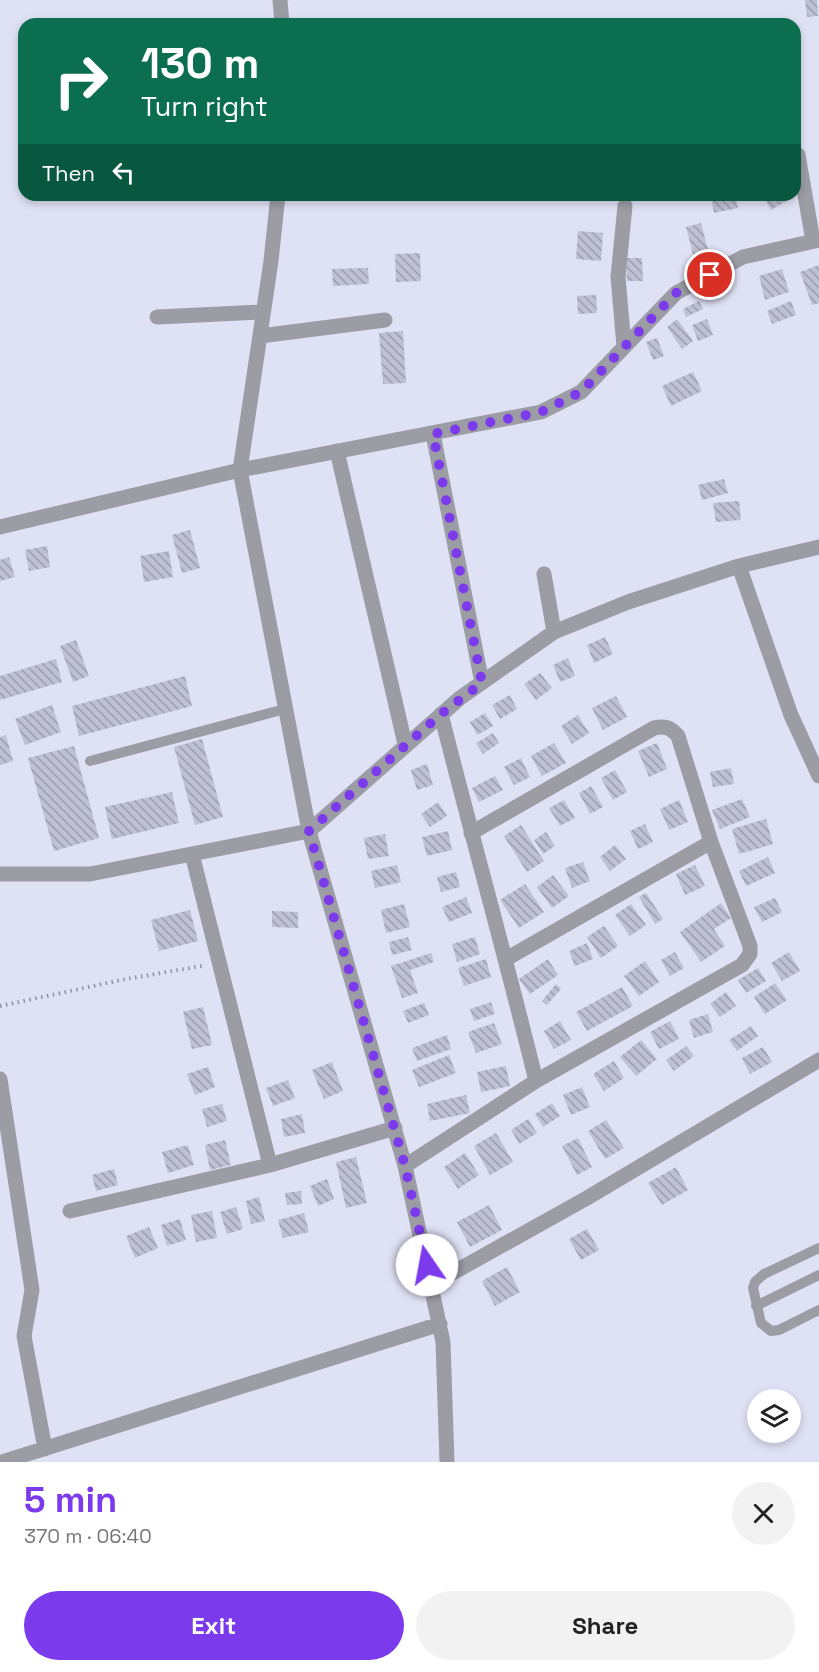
<!DOCTYPE html>
<html lang="en">
<head>
<meta charset="utf-8">
<style>
	:root { --surface:#fff; --page:#f2f2f2; --text:#222; --muted:#767676; --accent:#7c3aed }
	body { margin:0; font-family:"Space Grotesk",sans-serif; background:var(--page); color:var(--text); height:100vh; display:flex; flex-direction:column; font-size:22px; white-space:nowrap }
	* { box-sizing:border-box; margin:0 }
	p { font-size:20px; color:var(--muted) }
	.icon { flex:none; width:33px; height:33px; fill:none; stroke:currentColor; stroke-width:2; stroke-linecap:round; stroke-linejoin:round }
	.map { position:relative; height:1462px; overflow:hidden }
	.panel { display:flex; flex-direction:column; background:var(--surface); flex:1 }
	.panel>* { flex:none }
	.banner { position:absolute; left:18px; top:18px; width:783px; height:183px; border-radius:18px; box-shadow:0 3px 9px #0003; background:#0b6e4f; color:#fff; overflow:hidden }
	.fabs { position:absolute; left:747px; top:1389px; display:grid; gap:12px }
	.fabs a { display:grid; place-items:center; width:54px; height:54px; border-radius:50%; background:var(--surface); box-shadow:0 3px 9px #0003; font-size:30px }
	.pin { position:absolute; display:grid; place-items:center; width:51px; height:51px; color:#fff; margin:-26px; border:3px solid #fff; border-radius:50%; box-shadow:0 2px 6px #0007 }
	.me { position:absolute; width:66px; margin:-33px; rotate:348deg; stroke-linejoin:round; filter:drop-shadow(0 0 4px #0008) }
	.turn { display:flex; align-items:center; gap:21px; height:126px; padding:0 24px; font-size:27px }
	.turn .icon { width:78px; height:78px; stroke-width:2.5 }
	.turn b { display:block; font-size:42px; line-height:51px }
	.then { display:flex; align-items:center; height:57px; padding:0 24px; background:#0003; gap:12px; font-size:22px }
	.round { display:grid; place-items:center; flex:none; width:63px; height:63px; border-radius:32px; background:var(--page) }
	.headline { display:flex; align-items:center; justify-content:space-between; height:102px; padding:0 24px }
	h1 { font-size:36px; font-weight:700; line-height:45px; color:var(--accent) }
	.cta { display:flex; gap:12px; margin-top:auto; padding:12px 24px }
	.cta a { flex:1; height:69px; border-radius:36px; background:var(--accent); color:#fff; font-size:24px; font-weight:700; line-height:69px; text-align:center }
	.cta a+a { background:var(--page); color:var(--text) }
	.map>svg:first-child { display:block }
	.building { fill:url(#building-back-hatch) }
	.lines { fill:none; stroke-linecap:round; stroke-linejoin:round }
	.path { stroke:#9192a0; stroke-width:4; stroke-dasharray:1.5 4.5; stroke-linecap:butt }
	.service { stroke:#9c9ca5; stroke-width:10 }
	.minor { stroke:#9c9ca5; stroke-width:15 }
	.route { stroke:#7c3aed; stroke-width:10; stroke-dasharray:0 18 }
</style>
</head>
<body>
<div class="map">
<svg width="819" height="1462" viewBox="0 0 819 1462">
	<defs>
		<pattern id="building-back-hatch" width="6" height="6" patternUnits="userSpaceOnUse" patternTransform="scale(1.5)"><rect width="6" height="6" fill="#bfc0d3"/><path d="M-1 5l2 2M0 0l6 6M5-1l2 2" fill="none" stroke="#9c9dad"/></pattern>
	</defs>
	<rect width="100%" height="100%" fill="#dfe1f5"/>
	<path class="building" d="M805,0H817L818,16L807,17Z
		M219,19L243,20V24H219Z
		M795,188L798,194L771,210L762,195H795Z
		M719,195H735L738,208L714,213L711,197Z
		M701,223L709,254L694,258L686,227Z
		M578,231L603,233L601,261L576,259Z
		M420,253L421,281L396,282L395,254Z
		M626,258H642L643,281H627Z
		M819,265V303L812,305L800,272Z
		M368,268L369,284L333,286L332,269Z
		M782,269L789,292L765,300L759,276Z
		M596,295L597,313L578,314L577,296Z
		M699,301L703,309L686,317L683,309Z
		M791,301L796,315L772,324L767,311Z
		M677,319L693,341L682,349L667,327Z
		M707,319L713,335L698,341L692,325Z
		M403,331L406,383L383,384L379,333Z
		M657,338L664,356L653,360L646,342Z
		M693,372L702,391L671,406L662,386Z
		M724,479L728,493L702,500L698,485Z
		M739,501L741,520L716,522L713,503Z
		M190,530L200,568L182,573L172,535Z
		M47,546L50,567L29,571L25,550Z
		M169,551L173,577L144,582L140,556Z
		M9,557L15,577L0,581V560Z
		M605,637L613,654L594,663L587,645Z
		M76,640L89,676L73,682L60,646Z
		M568,658L575,676L560,682L553,665Z
		M56,659L62,682L0,700V676Z
		M540,673L552,688L536,700L524,684Z
		M185,676L192,706L79,736L72,706Z
		M510,695L517,709L500,719L492,705Z
		M616,696L627,717L603,730L592,708Z
		M52,705L61,732L25,745L15,719Z
		M485,713L493,726L477,735L470,722Z
		M578,715L589,733L572,744L561,726Z
		M493,733L499,743L483,754L476,743Z
		M6,735L13,761L0,765V737Z
		M202,739L223,817L195,825L174,747Z
		M554,743L566,763L542,776L531,756Z
		M657,743L667,769L649,777L638,751Z
		M74,746L99,838L54,851L28,758Z
		M521,758L530,777L514,785L504,767Z
		M427,764L433,785L417,790L411,770Z
		M731,768L734,784L713,787L710,772Z
		M615,770L627,792L613,800L601,778Z
		M495,776L503,790L479,802L472,788Z
		M591,786L603,807L590,814L579,793Z
		M172,792L179,823L112,839L105,807Z
		M742,799L750,817L720,829L712,810Z
		M564,800L575,818L560,826L549,808Z
		M679,800L688,822L669,830L660,809Z
		M438,802L447,816L430,827L421,814Z
		M766,819L773,844L739,854L732,829Z
		M645,824L653,842L638,849L630,831Z
		M521,825L544,861L527,872L504,836Z
		M448,831L452,850L427,856L422,837Z
		M546,832L555,846L543,854L534,840Z
		M385,834L389,856L368,859L364,838Z
		M615,845L626,859L610,871L600,857Z
		M768,857L775,873L746,886L739,871Z
		M583,862L590,881L572,888L565,868Z
		M397,865L401,882L375,888L371,871Z
		M695,865L705,886L685,895L676,874Z
		M456,872L460,887L441,892L437,877Z
		M553,875L569,896L552,908L537,887Z
		M525,884L544,912L519,928L500,900Z
		M646,893L663,919L655,924L639,897Z
		M466,897L472,913L449,922L442,907Z
		M775,898L782,912L762,922L754,907Z
		M721,903L731,918L714,929L725,946L701,962L680,932Z
		M404,904L410,927L386,933L381,910Z
		M631,904L646,925L630,936L615,915Z
		M190,910L198,941L159,951L151,920Z
		M272,911L298,912V928L272,927Z
		M604,926L618,946L601,958L587,937Z
		M408,937L412,950L392,955L389,942Z
		M475,937L480,954L457,962L452,944Z
		M587,943L593,959L575,966L569,951Z
		M675,952L684,968L670,976L661,960Z
		M789,952L800,971L782,981L771,963Z
		M431,953L434,962L410,970L418,993L402,998L391,966Z
		M486,959L491,977L464,986L458,968Z
		M548,959L558,975L530,994L519,979Z
		M645,961L659,982L639,996L624,976Z
		M758,968L766,981L746,993L738,980Z
		M775,983L787,1000L765,1014L754,997Z
		M556,984L561,989L547,1005L542,1001Z
		M622,987L633,1006L587,1031L576,1012Z
		M726,992L736,1006L720,1017L710,1004Z
		M491,1002L495,1014L474,1021L470,1009Z
		M424,1003L429,1015L408,1023L403,1011Z
		M203,1007L212,1045L192,1049L183,1012Z
		M708,1014L713,1032L694,1038L689,1020Z
		M560,1021L571,1040L554,1049L544,1031Z
		M670,1021L679,1039L659,1049L650,1032Z
		M494,1023L502,1044L476,1053L468,1032Z
		M751,1026L758,1036L737,1051L729,1040Z
		M447,1035L451,1049L417,1061L412,1048Z
		M641,1040L657,1059L636,1076L620,1057Z
		M686,1046L694,1056L674,1071L666,1060Z
		M763,1047L772,1062L750,1074L742,1058Z
		M449,1055L456,1073L419,1087L412,1070Z
		M614,1061L624,1078L604,1091L593,1074Z
		M332,1062L343,1091L324,1099L312,1070Z
		M506,1066L510,1086L481,1092L477,1072Z
		M208,1067L215,1087L195,1095L187,1074Z
		M288,1080L295,1098L273,1106L266,1088Z
		M582,1087L590,1107L571,1115L563,1095Z
		M466,1095L470,1113L430,1121L427,1104Z
		M552,1103L560,1116L543,1127L535,1114Z
		M222,1104L227,1121L207,1127L202,1109Z
		M302,1114L305,1133L284,1137L281,1119Z
		M528,1119L537,1133L519,1144L511,1130Z
		M606,1120L624,1148L605,1159L588,1131Z
		M496,1133L513,1162L490,1175L474,1146Z
		M578,1138L592,1167L577,1175L562,1146Z
		M225,1140L231,1165L210,1170L205,1145Z
		M188,1145L194,1165L168,1173L162,1152Z
		M465,1153L479,1175L458,1189L444,1167Z
		M356,1157L367,1203L346,1208L336,1162Z
		M676,1167L688,1190L662,1205L648,1183Z
		M114,1169L118,1185L96,1191L92,1175Z
		M327,1179L334,1199L318,1206L310,1186Z
		M301,1191L302,1204L287,1205L285,1193Z
		M259,1197L265,1221L251,1224L246,1201Z
		M489,1205L502,1230L470,1247L457,1222Z
		M236,1207L243,1229L227,1234L220,1212Z
		M212,1211L217,1238L196,1242L191,1215Z
		M304,1213L309,1232L283,1238L278,1220Z
		M180,1219L186,1240L167,1246L161,1225Z
		M149,1227L158,1248L135,1258L126,1236Z
		M587,1229L599,1250L581,1260L569,1239Z
		M507,1267L520,1292L495,1306L482,1281Z"/>
	<g class="lines">
		<path class="path" d="M0,1006L126,979L202,966"/>
		<path class="service" d="M90,761L285,709
			M819,1248L764,1274L755,1282L753,1288L761,1323L771,1331L779,1330L819,1310
			M756,1306L819,1275"/>
		<path class="minor" d="M280,0L282,24
			M798,155L813,241
			M278,195L271,261L240,470L309,831L405,1166
			M157,317L263,312
			M260,336L385,320
			M624,346L618,277L625,206
			M433,434L482,683
			M337,451L405,744
			M0,527L240,470L541,412L581,392L676,293L743,257L819,240
			M739,566L791,715L819,776
			M544,574L554,632
			M441,714C472,837 506,958 536,1081L405,1166L443,1342L447,1462
			M471,833L654,728C665,725 671,728 678,736L711,842L750,946V954L742,965L536,1081
			M192,854L270,1165L395,1128
			M0,874H90L309,831L460,698L554,632L628,602L739,566L819,547
			M506,959L711,842
			M0,1079L32,1290L24,1336L45,1449
			M70,1211L270,1165
			M431,1285L587,1198L819,1060
			M2,1462L440,1324"/>
	</g>
	<g class="lines">
		<path class="route" d="M427,1265L405,1166L309,831L441,714L482,683L433,434L541,412L581,392L676,293L710,275"/>
	</g>
</svg>
<div class="fabs">
<a><svg class="icon" aria-label="layers" viewBox="0 0 24 24"><path d="M12 4l9 5-9 5-9-5zM3 14l9 5 9-5"/></svg></a>
</div>
<div class="pin" style="left:710px;top:275px;background:#d93025"><svg class="icon" aria-label="arrive" viewBox="0 0 24 24"><path d="M6 21V4h12l-3 4 3 4H6"/></svg></div>
<svg class="me" style="left:427px;top:1265px" viewBox="-20 -20 40 40"><circle r="19" fill="#fff"/><path d="M0-13L10 11 0 6-10 11z" fill="#7c3aed"/></svg>
<div class="banner">
<div class="turn"><svg class="icon" aria-label="right" viewBox="0 0 24 24"><path d="M7 20v-9h11M14 6l5 5-5 5"/></svg><div><b>130 m</b>Turn right</div></div>
<div class="then">Then<svg class="icon" aria-label="left" viewBox="0 0 24 24"><path d="M17 20v-9H6M10 6l-5 5 5 5"/></svg></div>
</div>
</div>
<section class="panel">
<div class="headline"><div><h1>5 min</h1><p>370 m · 06:40</p></div><a class="round"><svg class="icon" aria-label="close" viewBox="0 0 24 24"><path d="M6 6l12 12M18 6L6 18"/></svg></a></div>
<div class="cta"><a>Exit</a><a>Share</a></div>
</section>
</body>
</html>
